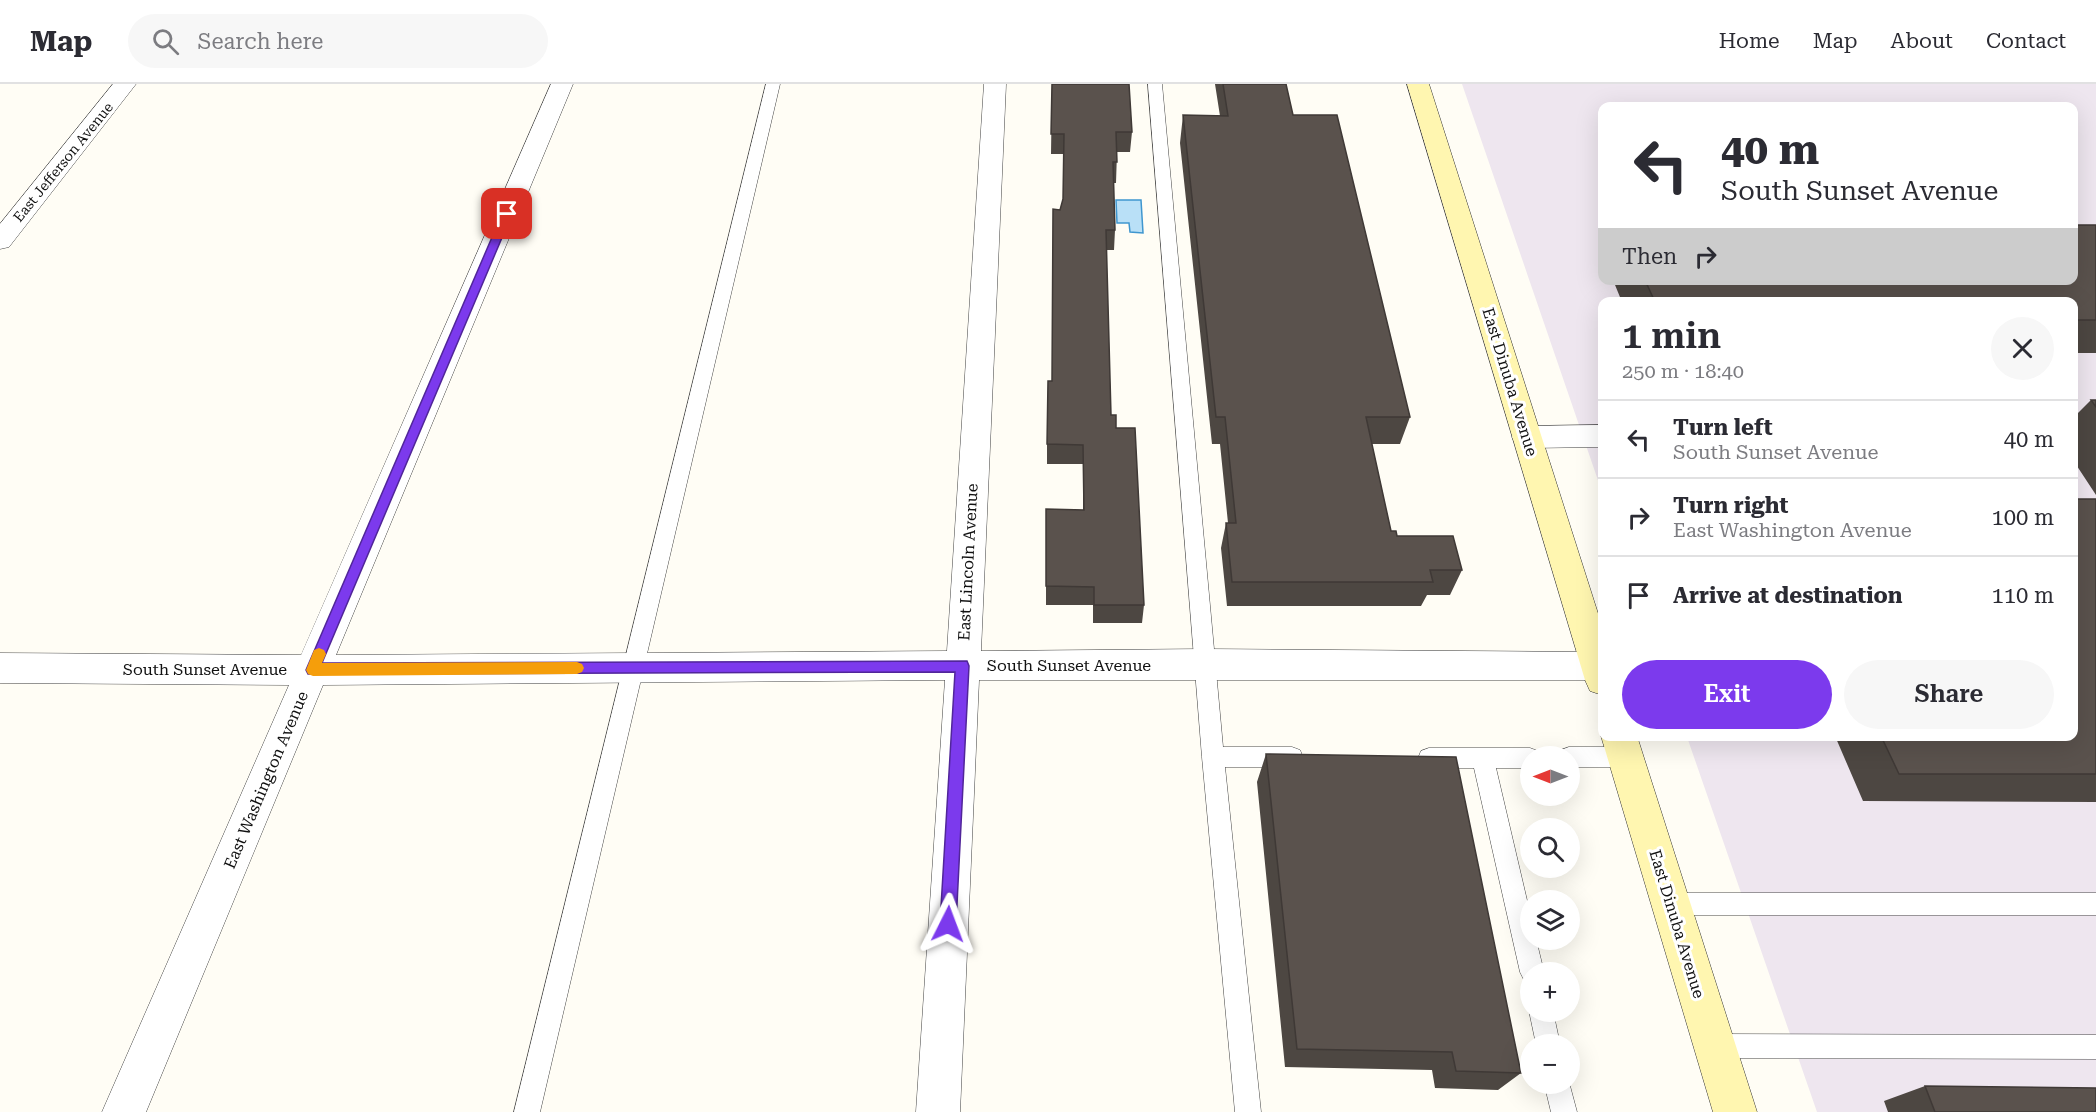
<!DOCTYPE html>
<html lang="en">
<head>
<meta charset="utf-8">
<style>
	:root { --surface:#fff; --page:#f7f7f7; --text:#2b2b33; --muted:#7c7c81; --line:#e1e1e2; --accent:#7c3aed }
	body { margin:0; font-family:"Roboto Serif",serif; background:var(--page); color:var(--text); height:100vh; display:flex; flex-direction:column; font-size:22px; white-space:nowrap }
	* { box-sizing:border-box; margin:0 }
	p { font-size:20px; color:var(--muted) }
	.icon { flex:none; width:33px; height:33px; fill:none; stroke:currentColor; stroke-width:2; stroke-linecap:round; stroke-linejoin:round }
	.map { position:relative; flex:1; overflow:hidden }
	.drawer { position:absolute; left:1598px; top:213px; width:480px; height:444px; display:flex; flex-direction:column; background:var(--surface); border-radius:12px; box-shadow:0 6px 24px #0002 }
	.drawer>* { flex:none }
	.top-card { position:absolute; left:1598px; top:18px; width:480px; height:183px; border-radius:12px; box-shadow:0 6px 24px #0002; background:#fff; color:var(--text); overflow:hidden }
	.needle { width:39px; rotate:270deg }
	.tools { position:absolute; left:1520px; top:662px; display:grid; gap:12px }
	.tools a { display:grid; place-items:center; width:60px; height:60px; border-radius:50%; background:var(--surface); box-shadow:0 6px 24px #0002; font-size:30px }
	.pin { position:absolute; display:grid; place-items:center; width:51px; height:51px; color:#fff; margin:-26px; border-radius:12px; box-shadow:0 3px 9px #0006 }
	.me { position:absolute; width:66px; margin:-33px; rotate:3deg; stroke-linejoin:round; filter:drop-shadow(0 0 4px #0008) }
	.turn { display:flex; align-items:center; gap:21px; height:126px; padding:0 24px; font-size:27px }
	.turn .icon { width:78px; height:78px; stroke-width:2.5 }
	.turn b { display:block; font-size:42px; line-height:51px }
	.then { display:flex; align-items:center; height:57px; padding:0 24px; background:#0003; gap:12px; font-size:22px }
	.round { display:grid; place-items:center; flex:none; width:63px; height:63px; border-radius:32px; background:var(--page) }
	.summary { display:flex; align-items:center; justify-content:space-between; height:102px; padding:0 24px }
	h1 { font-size:36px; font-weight:600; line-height:45px }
	.button { display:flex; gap:12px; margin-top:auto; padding:12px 24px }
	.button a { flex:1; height:69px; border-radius:36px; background:var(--accent); color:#fff; font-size:24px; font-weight:600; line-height:69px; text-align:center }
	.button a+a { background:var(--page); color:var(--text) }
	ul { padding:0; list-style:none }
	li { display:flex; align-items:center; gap:18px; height:78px; padding:0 24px; border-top:2px solid var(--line) }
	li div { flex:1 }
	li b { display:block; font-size:22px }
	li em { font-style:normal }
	header { display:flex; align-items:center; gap:36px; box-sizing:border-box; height:84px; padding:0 30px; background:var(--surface); border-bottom:2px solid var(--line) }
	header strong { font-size:28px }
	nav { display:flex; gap:33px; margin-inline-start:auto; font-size:21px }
	.search { width:420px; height:54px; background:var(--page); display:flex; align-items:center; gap:15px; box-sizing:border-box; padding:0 21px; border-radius:33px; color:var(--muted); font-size:22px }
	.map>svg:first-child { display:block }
	.industrial { fill:#eee6ef; fill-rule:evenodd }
	.water { fill:#b9e0f7; stroke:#3f96cf; stroke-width:1.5 }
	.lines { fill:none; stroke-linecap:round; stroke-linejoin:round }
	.lane-casing { stroke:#444; stroke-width:1 }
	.street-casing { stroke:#444; stroke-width:1 }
	.secondary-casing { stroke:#333; stroke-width:1 }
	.lane { fill:#fff; fill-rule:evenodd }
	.street { fill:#fff; fill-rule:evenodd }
	.secondary { fill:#fff6b0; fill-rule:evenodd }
	.wall { fill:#4d4742 }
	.building { fill:#5a524d; stroke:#3f3936; stroke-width:1.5 }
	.route { fill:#7c3aed; stroke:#51269a; stroke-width:1.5 }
	.slow { fill:#f59e0b }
	.labels { text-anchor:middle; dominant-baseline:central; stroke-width:6; stroke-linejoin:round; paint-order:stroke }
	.far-street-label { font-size:14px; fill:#111; stroke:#fff }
	.street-label { font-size:16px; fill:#111; stroke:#fff }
</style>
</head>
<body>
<header>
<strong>Map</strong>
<div class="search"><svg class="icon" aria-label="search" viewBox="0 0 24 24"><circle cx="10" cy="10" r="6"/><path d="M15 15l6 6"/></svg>Search here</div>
<nav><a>Home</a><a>Map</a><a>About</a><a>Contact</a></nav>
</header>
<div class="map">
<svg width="2096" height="1028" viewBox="0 0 2096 1028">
	<rect width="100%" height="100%" fill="#fffdf5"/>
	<path class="industrial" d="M1462,0H2096V1028H1817L1687,653L2073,652V218H1602V408ZM1602,22H2073V196H1602Z"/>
	<path class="water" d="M1116,116H1141L1143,149L1130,148L1129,139H1117Z"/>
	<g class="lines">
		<g class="lane-casing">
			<path id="lane" d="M766,0H780L540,1028H514Z
				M1148,0H1162L1223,663H1292L1300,666L1303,673L1300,680L1292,683H1225L1261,1028H1235L1202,673Z
				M1569,663H1625L1633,666L1636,673L1633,680L1625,683H1569V672H1559L1561,666Z
				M1429,664H1530L1538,667L1540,672H1530V684H1496L1530,829V855H1536L1544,888H1530V899L1524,896L1520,888L1474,684H1429L1421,681L1418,674L1421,667Z
				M1672,809H2096V831H1672L1664,828L1660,820L1664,812Z
				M1530,924V927H1553L1560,960H1536L1529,927Z
				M1715,950L2096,951V975L1715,974L1706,971L1703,962L1706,953Z
				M1569,998L1577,1028H1551L1544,999Z"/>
		</g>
		<g class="street-casing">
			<path id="street" d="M113,0H136L9,163L0,165V140Z
				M551,0H573L336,571L947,567L984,0H1006L981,567L1205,565L1598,568L1602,570V596H979L960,1028H916L945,596L323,601L146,1028H102L289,601L0,599V569L301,571Z
				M1602,341V363L1527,364L1516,361L1512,353L1516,345L1527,342Z"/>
		</g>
		<g class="secondary-casing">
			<path id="secondary" d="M1407,0H1429L1602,542V611L1590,607L1585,596Z
				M1602,650V652H1637L1757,1028H1713L1601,652Z"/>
		</g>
		<use href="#lane" class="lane"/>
		<use href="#street" class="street"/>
		<use href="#secondary" class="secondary"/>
	</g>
	<path class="wall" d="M1052,0L1132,48L1130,68H1117L1116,99H1113L1115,146L1114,166H1106L1111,331L1116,344L1144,521L1142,539H1093V521H1046V425L1083,426V380H1047V360L1052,297L1060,126L1063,115V70H1051Z
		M1215,0H1286L1293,31L1410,333L1400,360H1372L1391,447L1397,452L1462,486L1450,511H1427L1421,522H1227L1221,464L1226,439H1228L1220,360H1212L1180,59L1183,31L1220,32Z
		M2096,141V269H2073V218H1622L1613,196H2073Z
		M2091,316H2096V411L2073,376V334Z
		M2096,415V718L1863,717L1835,652H2073Z
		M1266,670L1521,989L1498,1006L1435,1004L1432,986L1285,983L1257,698Z
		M1925,1002L2096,1028H1888L1884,1017Z"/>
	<path class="building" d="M1052,0H1129L1132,48H1116L1117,78H1113L1115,146H1106L1111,331H1116V344H1135L1144,521H1094V503L1046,502V425L1084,426L1083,361L1047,360L1048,297H1052L1053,125L1060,126L1063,115L1064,50H1051Z
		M1223,0H1286L1293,31H1337L1410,333H1366L1391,447H1396L1397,452H1453L1462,486H1430L1433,498H1232L1226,439H1236L1225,333H1216L1183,31L1228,32Z
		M2073,141H2096V236H2073V218H1655L1645,196H2073Z
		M2091,316H2096V323Z
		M2073,415H2096V690H1899L1881,652H2073Z
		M1266,670L1456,673L1521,989L1456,987L1452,968L1297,965Z
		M1925,1002L2096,1004V1028H1935Z"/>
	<path class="route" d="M507,127L512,130L322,579L967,577L969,582L956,840L954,846L948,848L942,846L940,840L955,588L308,590L306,586L502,130Z"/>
	<path class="slow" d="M319,564L324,566L326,570L322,579L577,578L582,580L584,584L582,588L577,590L313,592L308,590L306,586L314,566Z"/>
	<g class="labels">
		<g class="far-street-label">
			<text transform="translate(63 78) rotate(-51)">East Jefferson Avenue</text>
		</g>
		<g class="street-label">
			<text transform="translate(1510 298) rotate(73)">East Dinuba Avenue</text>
			<text transform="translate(968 478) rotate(-87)">East Lincoln Avenue</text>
			<text x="1069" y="581">South Sunset Avenue</text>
			<text x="205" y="585">South Sunset Avenue</text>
			<text transform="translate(266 696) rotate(-67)">East Washington Avenue</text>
			<text transform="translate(1677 840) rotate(73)">East Dinuba Avenue</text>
		</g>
	</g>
</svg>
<div class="tools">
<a><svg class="needle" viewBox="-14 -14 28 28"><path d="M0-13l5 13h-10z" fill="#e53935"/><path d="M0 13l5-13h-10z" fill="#7c7c81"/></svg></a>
<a><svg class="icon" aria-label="search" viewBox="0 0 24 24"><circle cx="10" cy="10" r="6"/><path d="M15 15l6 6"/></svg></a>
<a><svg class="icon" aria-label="layers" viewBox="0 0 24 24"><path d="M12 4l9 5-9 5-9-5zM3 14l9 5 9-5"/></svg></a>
<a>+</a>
<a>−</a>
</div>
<div class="pin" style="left:507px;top:130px;background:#d93025"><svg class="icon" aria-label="arrive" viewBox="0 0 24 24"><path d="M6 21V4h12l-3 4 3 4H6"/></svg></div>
<svg class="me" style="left:948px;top:840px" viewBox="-20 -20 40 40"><path d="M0-17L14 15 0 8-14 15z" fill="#7c3aed" stroke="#fff" stroke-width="4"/></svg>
<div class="top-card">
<div class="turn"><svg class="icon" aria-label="left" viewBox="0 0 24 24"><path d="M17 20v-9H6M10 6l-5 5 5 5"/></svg><div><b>40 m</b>South Sunset Avenue</div></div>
<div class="then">Then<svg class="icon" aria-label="right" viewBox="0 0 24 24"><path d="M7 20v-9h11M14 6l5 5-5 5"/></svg></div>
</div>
<section class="drawer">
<div class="summary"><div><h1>1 min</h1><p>250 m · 18:40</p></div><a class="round"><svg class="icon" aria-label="close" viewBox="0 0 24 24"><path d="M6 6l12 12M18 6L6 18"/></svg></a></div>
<ul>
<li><svg class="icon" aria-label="left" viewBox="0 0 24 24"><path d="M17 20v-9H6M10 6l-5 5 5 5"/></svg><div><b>Turn left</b><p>South Sunset Avenue</p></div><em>40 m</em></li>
<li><svg class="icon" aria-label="right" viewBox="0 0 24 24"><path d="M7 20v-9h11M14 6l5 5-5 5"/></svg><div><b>Turn right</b><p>East Washington Avenue</p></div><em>100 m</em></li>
<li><svg class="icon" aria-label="arrive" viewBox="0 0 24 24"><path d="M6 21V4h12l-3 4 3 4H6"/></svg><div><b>Arrive at destination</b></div><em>110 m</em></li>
</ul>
<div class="button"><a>Exit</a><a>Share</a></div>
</section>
</div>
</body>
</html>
